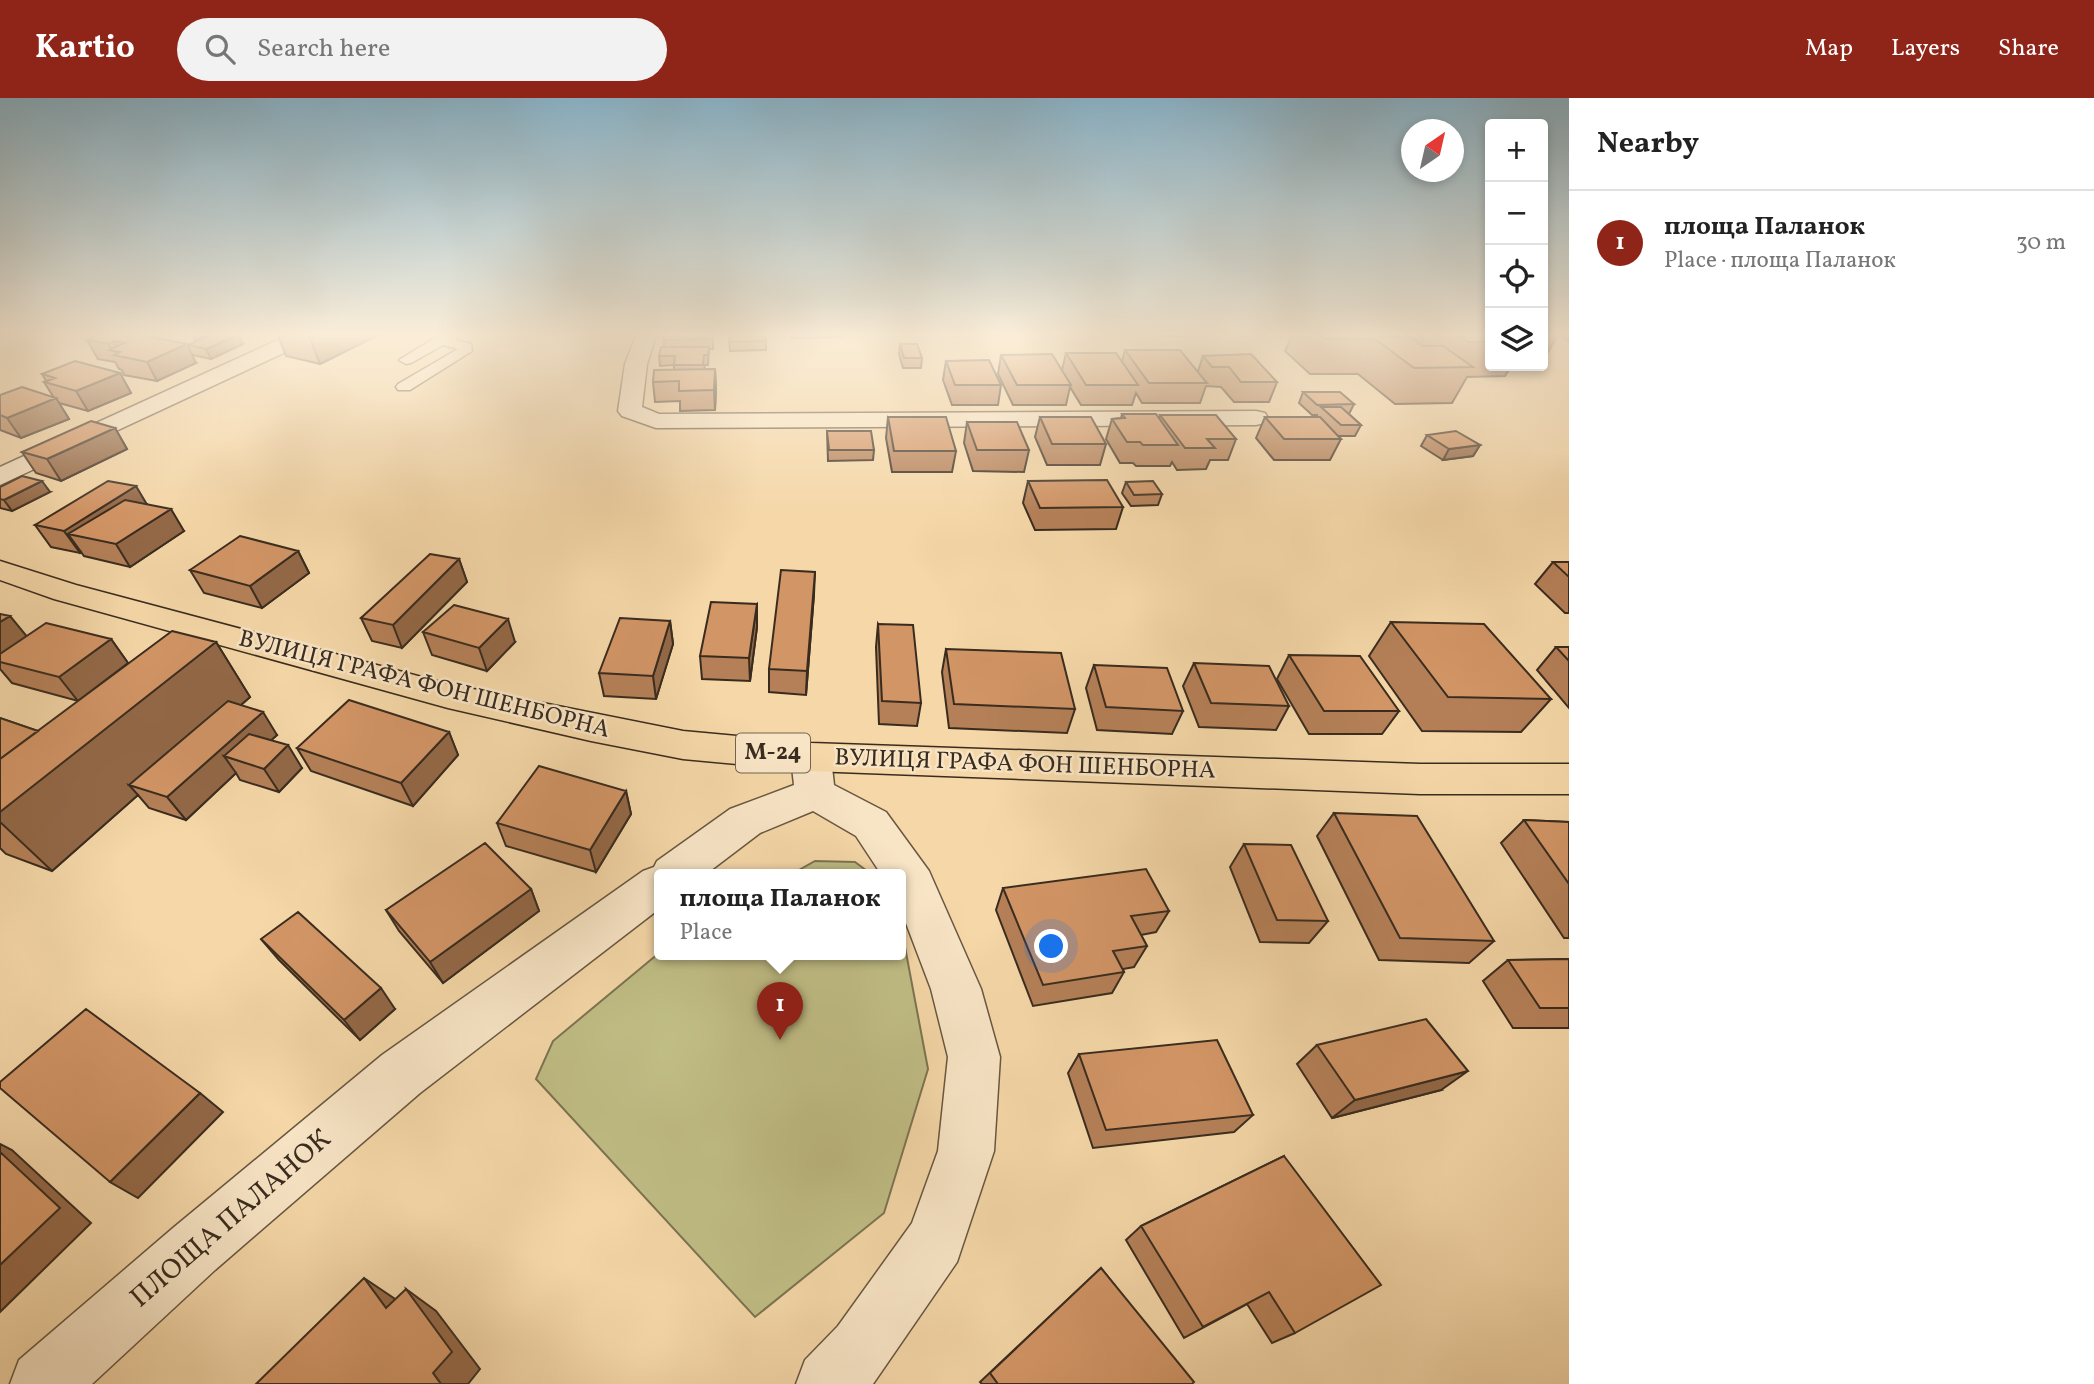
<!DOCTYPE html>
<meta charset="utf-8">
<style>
:root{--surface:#fff;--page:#f2f2f2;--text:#222;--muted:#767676;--line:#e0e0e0;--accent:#8f2418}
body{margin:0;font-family:Vollkorn,serif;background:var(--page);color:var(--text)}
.controls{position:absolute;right:21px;top:21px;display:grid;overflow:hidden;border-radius:7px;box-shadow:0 4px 10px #0003}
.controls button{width:63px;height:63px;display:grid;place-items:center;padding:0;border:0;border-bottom:2px solid var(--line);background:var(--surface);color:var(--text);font:35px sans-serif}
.compass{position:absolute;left:1401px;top:21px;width:63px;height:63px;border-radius:50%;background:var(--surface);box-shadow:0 4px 10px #0003;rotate:34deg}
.you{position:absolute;left:1052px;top:849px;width:24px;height:24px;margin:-18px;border:5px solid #fff;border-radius:50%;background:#1a73e8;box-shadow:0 0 0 10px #1a73e833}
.badge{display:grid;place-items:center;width:46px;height:46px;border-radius:50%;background:var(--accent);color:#fff;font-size:23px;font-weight:700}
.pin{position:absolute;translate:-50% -58px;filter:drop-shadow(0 2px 4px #0008)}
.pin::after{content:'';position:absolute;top:37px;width:24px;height:21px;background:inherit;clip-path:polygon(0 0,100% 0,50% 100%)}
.popup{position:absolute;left:654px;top:771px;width:252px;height:91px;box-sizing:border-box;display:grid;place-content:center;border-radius:7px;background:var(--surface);filter:drop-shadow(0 2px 5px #0005);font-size:23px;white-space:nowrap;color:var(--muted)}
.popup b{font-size:26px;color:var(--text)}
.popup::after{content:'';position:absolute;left:50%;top:100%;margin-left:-14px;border:14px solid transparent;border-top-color:var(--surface)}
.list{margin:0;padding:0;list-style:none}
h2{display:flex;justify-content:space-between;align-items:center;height:91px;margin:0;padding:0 28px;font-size:30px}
h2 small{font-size:23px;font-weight:400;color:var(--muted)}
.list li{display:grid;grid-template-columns:46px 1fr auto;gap:21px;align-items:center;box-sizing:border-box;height:105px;padding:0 28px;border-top:2px solid var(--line)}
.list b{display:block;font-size:26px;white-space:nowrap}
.list p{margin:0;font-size:23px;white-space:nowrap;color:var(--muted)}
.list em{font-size:23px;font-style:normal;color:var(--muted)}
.icon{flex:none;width:38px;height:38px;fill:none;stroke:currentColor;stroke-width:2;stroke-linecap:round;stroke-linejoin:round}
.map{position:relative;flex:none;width:1569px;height:1286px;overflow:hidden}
header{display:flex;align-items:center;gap:42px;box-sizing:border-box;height:98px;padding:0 35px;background:var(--accent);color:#fff}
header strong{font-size:33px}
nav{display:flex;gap:38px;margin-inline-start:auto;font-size:24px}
.search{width:490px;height:63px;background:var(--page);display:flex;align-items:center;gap:18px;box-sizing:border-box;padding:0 24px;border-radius:38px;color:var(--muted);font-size:26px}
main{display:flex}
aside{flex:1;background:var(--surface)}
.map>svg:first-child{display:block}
.green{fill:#c0bd85;stroke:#7c7452;stroke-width:2}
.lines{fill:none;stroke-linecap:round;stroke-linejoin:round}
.service-casing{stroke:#685741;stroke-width:3}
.minor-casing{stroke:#685741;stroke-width:3}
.trunk-casing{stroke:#392c1f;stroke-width:3}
.service{fill:#f8e5c6;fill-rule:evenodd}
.minor{fill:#f8e5c6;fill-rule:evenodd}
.trunk{fill:#f5d7a8;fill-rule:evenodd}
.wall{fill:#b58058;stroke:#392c1f;stroke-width:2}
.shaded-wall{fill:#936847;stroke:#392c1f;stroke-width:2}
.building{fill:#d29566;stroke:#392c1f;stroke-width:2}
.labels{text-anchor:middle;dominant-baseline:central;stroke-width:5;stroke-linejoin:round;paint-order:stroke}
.shield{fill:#f8e5c6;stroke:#726451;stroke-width:2}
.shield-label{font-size:23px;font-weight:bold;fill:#392c1f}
.street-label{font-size:24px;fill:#392c1f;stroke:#f8e5c6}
.near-street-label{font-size:28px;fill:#392c1f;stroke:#f8e5c6}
</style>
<header>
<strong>Kartio</strong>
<div class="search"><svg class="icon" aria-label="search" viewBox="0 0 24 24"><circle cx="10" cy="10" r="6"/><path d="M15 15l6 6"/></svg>Search here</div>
<nav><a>Map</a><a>Layers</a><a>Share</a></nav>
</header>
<main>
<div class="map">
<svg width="1569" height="1286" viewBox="0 0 1569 1286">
<rect width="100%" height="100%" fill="#f5d7a8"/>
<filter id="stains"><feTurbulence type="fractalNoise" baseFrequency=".00286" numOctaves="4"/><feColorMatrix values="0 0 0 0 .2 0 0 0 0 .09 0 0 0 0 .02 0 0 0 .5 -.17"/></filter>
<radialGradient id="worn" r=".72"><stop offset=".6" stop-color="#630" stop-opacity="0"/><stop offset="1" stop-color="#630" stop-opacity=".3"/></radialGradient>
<path class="green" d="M815,763l40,1 16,12h-79z
M901,828l27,143 -44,144 -129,104 -219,-238 17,-38 106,-88 242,1z"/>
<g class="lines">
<defs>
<path id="service" d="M443,235h18l-6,7 16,4 1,7 -62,39h-12l-2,-3 2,-3 60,-35 -15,-4 -32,18 -5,1 -7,-4z"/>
<path id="minor" d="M293,235h28l-3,4 -318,148v-18z
M637,235h20l-10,31 -5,43 17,7 597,-3 9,2 3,5 -3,5 -9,2 -600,3 -34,-12 -4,-5 7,-47z
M812,654l14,5 6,10 2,18 52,27 43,59 52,118 19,68 -6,94 -37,111 -84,122h-77l9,-24 33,-34 74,-103 26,-72 10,-94 -17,-68 -30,-79v-36h-20l-25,-38 -43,-25 -53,22 -54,41h-47v35l-239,184 -205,177 -123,114h-82l9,-24 154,-132 209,-173 261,-184 11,-4 3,-6 73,-52 64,-24 -2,-18 6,-10z"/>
<path id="trunk" d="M0,463l76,24 372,99 235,47 128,12 609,21h149v30h-149l-609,-23 -128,-12 -92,-18 -143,-33 -394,-109 -54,-19z"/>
</defs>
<use href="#service" class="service-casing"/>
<use href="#minor" class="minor-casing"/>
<use href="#trunk" class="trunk-casing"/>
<use href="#service" class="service"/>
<use href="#minor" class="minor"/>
<use href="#trunk" class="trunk"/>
</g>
<path class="wall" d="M103,235l93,30 -39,18 -33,-6 -2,-5 -3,-1 -4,-7 -17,-3 -11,-19z
M277,235h105l-62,31 -34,-8z
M663,235h55h-5v16h-4l-1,16h-3l-1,4h11l1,19 -1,22 -35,1v-10l-25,1 -2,-20 21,-13v-4l-14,1 -1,-10 5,-9v-13z
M729,235l37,8v9l-36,1z
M791,235h53v4l-52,1z
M867,235h43v1z
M1047,235h38v2h-37z
M1095,235h34l-1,3 -32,-2z
M1161,235h35l-1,3h-32z
M1293,235h197v33h21l-6,10 -38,1 -15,26 -57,1 -37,-30h-48l-25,-23z
M1543,235h26v8l-11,-6 -13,22h-2z
M192,236l51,10 -32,15 -19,-4 -4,-10 8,-3z
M900,246l22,14 -1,10h-18l-4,-14z
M1125,252l73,21 5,-15 74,26 -8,20h-35l-13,-15 -15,-1 -6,17h-58l-6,-10 -4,12h-51l-11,-18 -4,18h-53l-15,-31 3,-19 61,15 4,-17 56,9z
M946,263l55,24 -3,20h-46l-9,-25z
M120,275l11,20 -43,18 -29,-8 10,16 -48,19 -21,-8v-35l54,3 -10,-16 2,-1 -4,-7z
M1303,294l51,12 -5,10 12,11 -6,11h-17l3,3 -11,21h-56l-18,-22 9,-21h52v-2h-5l-13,-12z
M1122,316l37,5 1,-4 76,24 -8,21h-18l-4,9 -29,1 -5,-8 -2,4h-34l-3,-3h-13l-14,-24 6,-20 9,-1z
M888,319l68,34 -4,21h-60l-6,-34z
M1040,319l66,27 -6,21h-53l-12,-28z
M967,324l62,28 -5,22 -51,-1 -9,-28z
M115,330l12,21 -66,32 -25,-8 -14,-21z
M827,333l47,19 -1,10 -45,1z
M1427,337l53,10 -7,11 -30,4 -22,-14z
M1028,383l95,26 -7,22 -81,1 -12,-27z
M1126,384l36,12 -4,11 -27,1 -9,-13z
M0,389l50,5 -38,19 -12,-3z
M147,406l37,27 -54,36 -46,-11 -3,-4 -1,1 -29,-6 -16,-22z
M298,453l11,22 -47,35 -58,-15 -14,-23z
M459,461l8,23 -65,66 -30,-7 -11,-23z
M1553,464h16v51h-4l-30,-29z
M814,496l-8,101 -37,-3v-23z
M757,506v23l-7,54 -48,-2 -2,-23z
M0,516l26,22 85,3 17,24 -50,38 -66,-18 -12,-14z
M670,523l3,23 -17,55 -52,-3 -5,-23z
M1391,524l160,77 -30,33 -99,-1 -53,-75z
M878,526l43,79 -4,23 -38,-2 -3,-77z
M423,534l92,10 -28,29 -55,-16z
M216,544l34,55 -9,8 36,30 -6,5 31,28 -23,24 -39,-12 -4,-7 -50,47 -37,-12 -11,-13 -86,76 -46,-17 -6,-6v-130l38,13z
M1556,549h13v61l-32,-38z
M946,551l129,60 -8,24 -118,-5 -7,-56z
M1289,557l110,56 -17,23h-73l-32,-55z
M1194,565l95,43 -13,24 -77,-3 -16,-41z
M1094,567l89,46 -11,23 -75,-4 -11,-42z
M449,634l9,23 -45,51 -102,-35 -14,-23z
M626,693l5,23 -35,58 -90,-26 -9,-23z
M1334,715l160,128 -25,22 -90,-3 -62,-124z
M1524,722l45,2v116h-5l-63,-95z
M1244,746l84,77 -19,22 -49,-1 -30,-75z
M1003,790l166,23 -13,21 -15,3 6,11 -13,21 -11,2 1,3 -12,21 -79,13 -37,-96z
M531,791l8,22 -96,72 -44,-52 -13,-21z
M261,841l134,70 -35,31 -81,-80z
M1569,861v69h-56l-30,-47 25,-21z
M1317,947l124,45 -109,28 -35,-54z
M1079,956l174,61 -19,17 -141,16 -25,-75z
M1284,1058l11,177 -23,10 -25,-39 -63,34 -58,-98 15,-14z
M1101,1170l91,116h-210l-2,-2z"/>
<path class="shaded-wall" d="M308,235h74l-62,31z
M238,237l5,9 -32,15 -5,-10z
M114,243l9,16 -3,-5 -8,-1 -4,-7z
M187,246l9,19 -39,18 -10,-19z
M715,271l1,19 -1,22 -1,-20z
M120,275l11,20 -43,18 -12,-20z
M56,300l13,21 -48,19 -14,-20z
M115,330l12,21 -66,32 -14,-22z
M1480,347l-7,11 -30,4 6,-11z
M42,383l8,11 -38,19 -8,-11z
M136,388l13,22 -81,26 13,18 -1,1 -16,-22z
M171,411l13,22 -54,36 -14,-23z
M298,453l11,22 -47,35 -12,-22z
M459,461l8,23 -65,66 -9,-23z
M815,474l-1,22 -8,101 1,-24z
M757,506v23l-7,54 -1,-23z
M10,518l19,23 -29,19v-36z
M508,521l7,23 -28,29 -8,-23z
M670,523l3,23 -17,55 -3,-23z
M111,541l17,24 -50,38 -19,-24z
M216,544l34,55 -106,92 -15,-4 9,10 -86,76 -52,-49v-18z
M263,614l14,23 -31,28 -22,-7 12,17 -50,47 -19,-23z
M449,634l9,23 -45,51 -12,-23z
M288,647l14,23 -23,24 -15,-23z
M626,693l5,23 -35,58 -6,-22z
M531,791l8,22 -96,72 -13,-21z
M381,890l14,21 -35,31 -16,-20z
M1468,973l-27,19 -109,28 23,-18z
M200,995l23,19 -85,86 -28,-16z
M0,1046l12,6 79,73 -91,89z
M364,1180l34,23 -12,7z
M406,1191l30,22 44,58 -12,15h-27l-8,-11z"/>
<path class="building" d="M103,235h29l55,11 -40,18 -33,-7 6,-3 -11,-2 16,-7 -11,-2 -6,3 -21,-4z
M194,235h37l7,2 -32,14 -18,-4 18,-8 -14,-3z
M664,235h48v6l-49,1z
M729,235h36l1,8 -36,1z
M1319,235h59l4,4 27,-1 14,10h20l30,21 -59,1 -39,-29h-50z
M1456,235h34v9h-22z
M900,246h17l5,14h-18z
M661,249h48l-1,8h-4l-1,10h-29l1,-9h-16z
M1125,252h55l27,33h-58z
M1066,255h50l22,32h-52z
M1052,256l19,31h-54l-16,-30z
M1251,256l26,28h-36l-12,-15h-17l-9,-11z
M989,262l12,25h-46l-9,-24z
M75,263l45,12 -44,18 -32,-9 11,-4 -13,-4z
M715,271l-1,21 -35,1v-10l-26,1 1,-12z
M22,289l34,11 -49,20 -7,-3v-20z
M1303,294h37l14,12 -37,1z
M1321,309h20l20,18h-20z
M1122,316h34l22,31h-35l-3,-3h-13l-15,-23 13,-1z
M1160,317h56l20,24h-29l8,9h-30z
M888,319h58l10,34h-62z
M1040,319h51l15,27h-54z
M1265,319h55l21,22h-57z
M91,323l24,7 -68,31 -25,-7z
M967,324h50l12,28h-52z
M827,333h44l3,19h-45z
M1456,333l24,14 -31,4 -22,-14z
M22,378l20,5 -38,19 -4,-1v-12z
M1107,382l16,27 -83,1 -12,-27z
M108,383l28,5 -72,45 -29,-6z
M1153,383l9,13 -28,1 -8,-13z
M125,402l46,9 -55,35 -48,-10z
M240,438l58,15 -48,35 -60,-16z
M430,456l29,5 -66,66 -32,-7z
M1553,464h16v15z
M781,472l34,2 -8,99 -38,-2z
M711,504l46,2 -8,54 -49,-2z
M454,507l54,14 -29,29 -56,-16z
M0,516l10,2 -10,6z
M620,520l50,3 -17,55 -54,-3z
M1391,524l93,2 67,75 -103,-2z
M46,525l65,16 -52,38 -59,-15v-8z
M878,526l35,1 8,78 -39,-2z
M172,533l44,11 -216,170v-53z
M1556,549h13v14z
M946,551l115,4 14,56 -121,-5z
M1289,557l71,1 39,55h-75z
M1194,565l75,3 20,40 -78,-3z
M1094,567l73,3 16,43 -77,-4z
M349,602l100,32 -48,51 -104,-35z
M228,603l35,11 -96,85 -38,-12z
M0,620l38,13 -38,28z
M249,636l39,11 -24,24 -40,-13z
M539,668l87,25 -36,59 -93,-27z
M1334,715l83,3 77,125 -94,-3z
M1524,722l45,2v62z
M485,745l46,46 -101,73 -44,-52z
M1244,746l47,1 37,76 -51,-1z
M1146,771l23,42 -38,5 16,30 -34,5 11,21 -81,13 -40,-97z
M298,814l83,76 -37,32 -83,-81z
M1569,861v49h-29l-32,-48z
M86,911l114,84 -90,89 -110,-94v-6z
M1426,921l42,52 -113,29 -38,-55z
M1217,942l36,75 -147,15 -27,-76z
M0,1054l60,56 -60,57z
M1284,1058l97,129 -86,48 -26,-41 -66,35 -62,-101z
M1101,1170l93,114 -2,2h-194l-8,-11z
M364,1180l22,30 20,-19 46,63 -19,21 8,11h-185z"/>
<linearGradient id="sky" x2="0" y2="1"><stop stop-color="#8ab6cd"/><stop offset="0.57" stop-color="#faedd8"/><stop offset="1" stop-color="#faedd8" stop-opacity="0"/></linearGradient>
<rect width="1569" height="415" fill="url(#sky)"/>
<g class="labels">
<rect class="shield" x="736" y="635.5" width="74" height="39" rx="5"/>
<g class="shield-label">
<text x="773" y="655">М-24</text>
</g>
<g class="street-label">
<text transform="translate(424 587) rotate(14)">ВУЛИЦЯ ГРАФА ФОН ШЕНБОРНА</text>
<text transform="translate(1025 667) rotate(2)">ВУЛИЦЯ ГРАФА ФОН ШЕНБОРНА</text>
</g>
<g class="near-street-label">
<text transform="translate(231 1121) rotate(-41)">ПЛОЩА ПАЛАНОК</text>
</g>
</g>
<rect width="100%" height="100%" filter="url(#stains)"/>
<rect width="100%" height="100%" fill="url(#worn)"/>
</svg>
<div class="controls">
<button>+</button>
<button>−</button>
<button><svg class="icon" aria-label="locate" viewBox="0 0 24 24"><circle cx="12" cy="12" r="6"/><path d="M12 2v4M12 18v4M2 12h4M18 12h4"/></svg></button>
<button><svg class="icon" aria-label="layers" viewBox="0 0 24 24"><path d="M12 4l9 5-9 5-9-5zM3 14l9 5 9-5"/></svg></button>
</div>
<svg class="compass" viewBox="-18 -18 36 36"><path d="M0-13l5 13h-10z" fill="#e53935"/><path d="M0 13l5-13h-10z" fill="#767676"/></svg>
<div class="you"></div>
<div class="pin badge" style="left:780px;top:942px">1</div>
<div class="popup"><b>площа Паланок</b>Place</div>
</div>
<aside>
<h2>Nearby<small></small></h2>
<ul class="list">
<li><span class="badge">1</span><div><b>площа Паланок</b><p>Place · площа Паланок</p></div><em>30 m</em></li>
</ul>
</aside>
</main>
